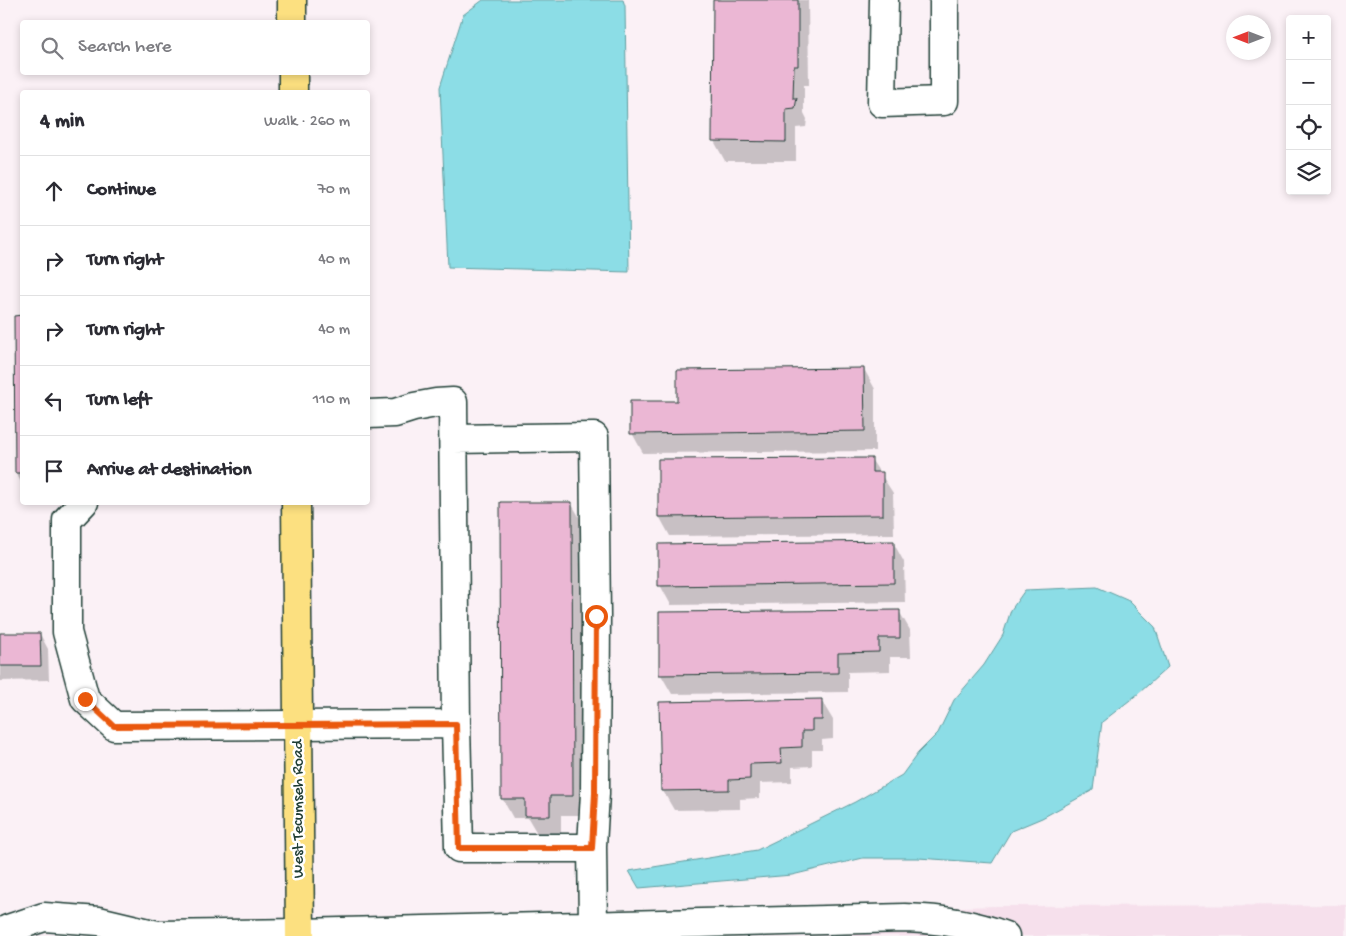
<!DOCTYPE html>
<meta charset="utf-8">
<style>
:root{--surface:#fff;--page:#f7f7f7;--text:#2b2b33;--muted:#7c7c81;--line:#e1e1e2}
body{margin:0;font-family:"Gochi Hand",sans-serif;background:var(--page);color:var(--text)}
.controls{position:absolute;right:15px;top:15px;display:grid;overflow:hidden;border-radius:5px;box-shadow:0 2px 8px #0003}
.controls button{width:45px;height:45px;display:grid;place-items:center;padding:0;border:0;border-bottom:1px solid var(--line);background:var(--surface);color:var(--text);font:25px sans-serif}
.compass{position:absolute;left:1226px;top:15px;width:45px;height:45px;border-radius:50%;background:var(--surface);box-shadow:0 2px 8px #0003;rotate:270deg}
.stop{position:absolute;width:15px;height:15px;margin:-11px;border:4px solid #ea580c;border-radius:50%;background:#fff}
.stop.end{background:#ea580c;border-color:#fff;box-shadow:0 1px 5px #0008}
.list{margin:0;padding:0;list-style:none}
h2{display:flex;justify-content:space-between;align-items:center;height:65px;margin:0;padding:0 20px;font-size:21px}
h2 small{font-size:16px;font-weight:400;color:var(--muted)}
.list li{display:grid;grid-template-columns:32px 1fr auto;gap:15px;align-items:center;box-sizing:border-box;height:70px;padding:0 20px;border-top:1px solid var(--line)}
.list b{display:block;font-size:19px;white-space:nowrap}
.list em{font-size:16px;font-style:normal;color:var(--muted)}
.icon{flex:none;width:28px;height:28px;fill:none;stroke:currentColor;stroke-width:2;stroke-linecap:round;stroke-linejoin:round}
.map{position:relative;flex:none;width:1346px;height:936px;overflow:hidden}
.search{position:absolute;background:var(--surface);box-shadow:0 2px 8px #0003;left:20px;top:20px;width:350px;height:55px;display:flex;align-items:center;gap:12px;box-sizing:border-box;padding:0 18px;border-radius:5px;color:var(--muted);font-size:19px}
.panel{position:absolute;background:var(--surface);box-shadow:0 2px 8px #0003;left:20px;top:90px;width:350px;height:415px;border-radius:5px}
.map>svg:first-child{display:block}
.built{fill:#f6e0ec}
.water{fill:#8cdde6;stroke:#609d9f}
.shadow{fill:#0003}
.building{fill:#ebb7d4;stroke:#1f3d34}
.lines{fill:none;stroke-linecap:round;stroke-linejoin:round}
.minor-casing{stroke:#1f3d34;stroke-width:31}
.major-casing{stroke:#1f3d34;stroke-width:31}
.minor{stroke:#fff;stroke-width:28}
.major{stroke:#fce080;stroke-width:28}
.route{stroke:#ea580c;stroke-width:6}
.labels{text-anchor:middle;dominant-baseline:central;stroke-width:5;stroke-linejoin:round;paint-order:stroke}
.street-label{font-size:16px;fill:#1f3d34;stroke:#fff}
</style>
<div class="map">
<svg width="1346" height="936" viewBox="0 0 1346 936">
<rect width="100%" height="100%" fill="#fbf1f6"/>
<filter id="ink" filterUnits="userSpaceOnUse"><feTurbulence type="fractalNoise" baseFrequency=".02" numOctaves="2"/><feDisplacementMap in="SourceGraphic" scale="10" xChannelSelector="R" yChannelSelector="G"/><feConvolveMatrix kernelMatrix="1 2 1 2 8 2 1 2 1" color-interpolation-filters="sRGB"/></filter>
<g filter="url(#ink)">
<path class="built" d="M1346,905v31h-924v-15l576,-15z"/>
<path class="water" d="M483,0h140l2,6 4,266 -181,-5 -8,-180 23,-72z
M1097,587l32,14 26,26 13,40 -29,26 -37,29 -9,68 -51,28 -31,13 -19,32 -74,-5h-55l-71,17 -153,13 -10,-17 128,-21 98,-48 47,-27 16,-22 20,-20 16,-33 30,-35 19,-30 8,-25 14,-20z"/>
<path class="shadow" d="M714,0h94l1,85h-5v28l3,6 -1,8 -10,1v33h-71l-11,-20z
M15,317h7v167l-6,-11z
M864,369l11,20v62l-232,2 -11,-20 46,-31z
M871,459l22,34 1,41 -224,2 -11,-20z
M571,503l12,20 1,292h-23v20h-23l-10,-17h-15l-11,-20z
M893,542l11,20 1,40 -234,3 -11,-20z
M899,611l11,19 1,27h-21v14l-42,1v20l-176,2 -11,-19z
M40,634l8,15 1,31 -49,1v-46z
M821,700l12,20v19l-11,1v10h-10v16l-20,1v15l-32,1v15l-20,1v10l-66,1 -11,-19z"/>
<path class="building" d="M713,0h85v66h-4l-1,32h4l-2,10 -9,1v33l-74,-1z
M22,315v158h-7l-1,-157z
M864,368l1,63 -235,3v-33h47v-31z
M872,458v14h11v43l-225,2v-58z
M500,502h72l1,294h-23v20h-25v-17h-24z
M894,541v42l-236,3v-42z
M900,610v28h-21v14l-41,1v20l-179,2v-63z
M0,633h40l1,33h-41z
M822,699v21h-10v11h-10v16l-21,1 1,15 -32,1v15l-21,1v10l-68,1 -2,-89z"/>
<g class="lines">
<defs>
<path id="minor" d="M884,0l-2,103 62,-2v-101
M454,439l140,-2 2,179 -1,177 -3,53 1,79
M84,502l-17,18v112l18,67 29,27 342,-2 -3,-322 -17,1 -22,4 -19,6 -27,1
M456,724l3,124h133
M5,936l3,-7 36,-12 55,4 59,14 142,-2 605,-15c34,1 69,6 100,18"/>
<path id="major" d="M292,0v22
M293,72v20
M296,502l4,434"/>
</defs>
<use href="#minor" class="minor-casing"/>
<use href="#major" class="major-casing"/>
<use href="#minor" class="minor"/>
<use href="#major" class="major"/>
</g>
</g>
<g class="lines" filter="url(#ink)">
<path class="route" d="M85,699l29,27 342,-2 3,124h133l3,-55 1,-177"/>
</g>
<g class="labels">
<g class="street-label">
<text transform="translate(299 809) rotate(-90)">West Tecumseh Road</text>
</g>
</g>
</svg>
<div class="controls">
<button>+</button>
<button>−</button>
<button><svg class="icon" aria-label="locate" viewBox="0 0 24 24"><circle cx="12" cy="12" r="6"/><path d="M12 2v4M12 18v4M2 12h4M18 12h4"/></svg></button>
<button><svg class="icon" aria-label="layers" viewBox="0 0 24 24"><path d="M12 4l9 5-9 5-9-5zM3 14l9 5 9-5"/></svg></button>
</div>
<svg class="compass" viewBox="-18 -18 36 36"><path d="M0-13l5 13h-10z" fill="#e53935"/><path d="M0 13l5-13h-10z" fill="#7c7c81"/></svg>
<div class="stop" style="left:596px;top:616px"></div>
<div class="stop end" style="left:85px;top:699px"></div>
<div class="search"><svg class="icon" aria-label="search" viewBox="0 0 24 24"><circle cx="10" cy="10" r="6"/><path d="M15 15l6 6"/></svg>Search here</div>
<section class="panel">
<h2>4 min<small>Walk · 260 m</small></h2>
<ul class="list">
<li><svg class="icon" aria-label="ahead" viewBox="0 0 24 24"><path d="M12 20V5M6 11l6-6 6 6"/></svg><div><b>Continue</b></div><em>70 m</em></li>
<li><svg class="icon" aria-label="right" viewBox="0 0 24 24"><path d="M7 20v-9h11M14 6l5 5-5 5"/></svg><div><b>Turn right</b></div><em>40 m</em></li>
<li><svg class="icon" aria-label="right" viewBox="0 0 24 24"><path d="M7 20v-9h11M14 6l5 5-5 5"/></svg><div><b>Turn right</b></div><em>40 m</em></li>
<li><svg class="icon" aria-label="left" viewBox="0 0 24 24"><path d="M17 20v-9H6M10 6l-5 5 5 5"/></svg><div><b>Turn left</b></div><em>110 m</em></li>
<li><svg class="icon" aria-label="arrive" viewBox="0 0 24 24"><path d="M6 21V4h12l-3 4 3 4H6"/></svg><div><b>Arrive at destination</b></div></li>
</ul>
</section>
</div>
